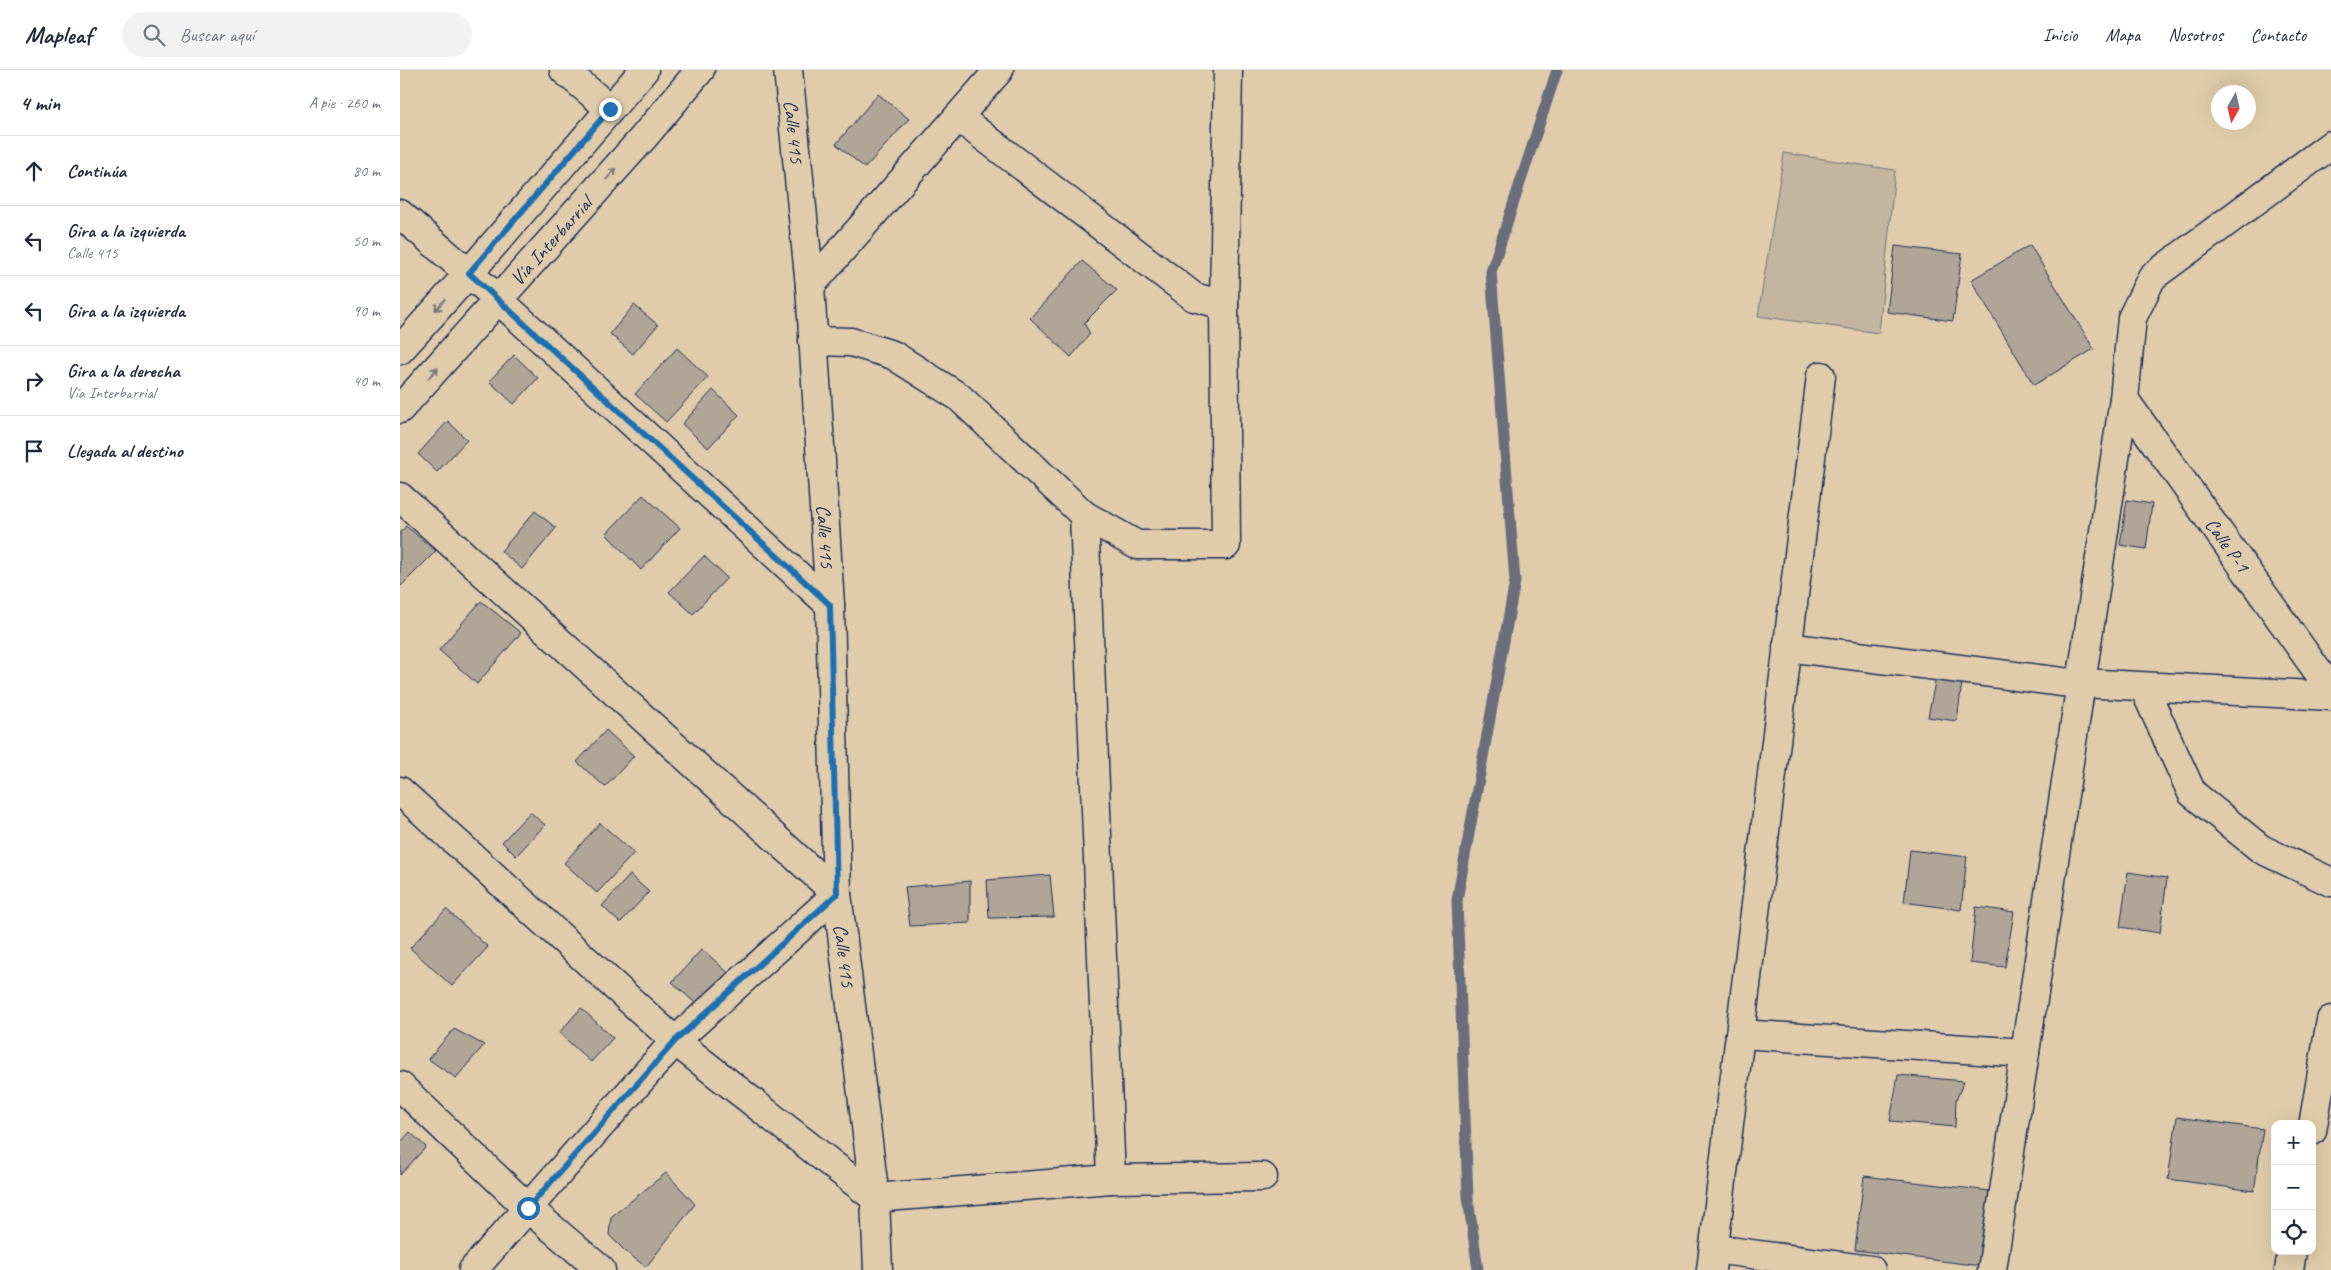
<!DOCTYPE html>
<html lang="es">
<meta charset="utf-8">
<style>
:root{--surface:#fff;--page:#f2f2f3;--text:#1f2937;--muted:#747a83;--line:#e0e1e3}
body{margin:0;font-family:Caveat,sans-serif;background:var(--page);color:var(--text)}
.controls{position:absolute;right:15px;bottom:15px;display:grid;overflow:hidden;border-radius:10px;box-shadow:0 5px 20px #0002}
.controls button{width:45px;height:45px;display:grid;place-items:center;padding:0;border:0;border-bottom:1px solid var(--line);background:var(--surface);color:var(--text);font:25px sans-serif}
.compass{position:absolute;left:1811px;top:15px;width:45px;height:45px;border-radius:50%;background:var(--surface);box-shadow:0 5px 20px #0002;rotate:188deg}
.stop{position:absolute;width:15px;height:15px;margin:-11px;border:4px solid #1f6fb2;border-radius:50%;background:#fff}
.stop.end{background:#1f6fb2;border-color:#fff;box-shadow:0 1px 5px #0008}
.list{margin:0;padding:0;list-style:none}
h2{display:flex;justify-content:space-between;align-items:center;height:65px;margin:0;padding:0 20px;font-size:21px}
h2 small{font-size:16px;font-weight:400;color:var(--muted)}
.list li{display:grid;grid-template-columns:32px 1fr auto;gap:15px;align-items:center;box-sizing:border-box;height:70px;padding:0 20px;border-top:1px solid var(--line)}
.list b{display:block;font-size:19px;white-space:nowrap}
.list p{margin:0;font-size:16px;white-space:nowrap;color:var(--muted)}
.list em{font-size:16px;font-style:normal;color:var(--muted)}
.icon{flex:none;width:28px;height:28px;fill:none;stroke:currentColor;stroke-width:2;stroke-linecap:round;stroke-linejoin:round}
.map{position:relative;flex:none;width:1931px;height:1200px;overflow:hidden}
header{display:flex;align-items:center;gap:30px;box-sizing:border-box;height:70px;padding:0 25px;background:var(--surface);border-bottom:1px solid var(--line)}
header strong{font-size:24px}
nav{display:flex;gap:28px;margin-inline-start:auto;font-size:18px}
.search{width:350px;height:45px;background:var(--page);display:flex;align-items:center;gap:12px;box-sizing:border-box;padding:0 18px;border-radius:28px;color:var(--muted);font-size:19px}
main{display:flex}
aside{flex:1;background:var(--surface)}
.map>svg:first-child{display:block}
.green{fill:#c3b59f;stroke:#6f727e}
.lines{fill:none;stroke-linecap:round;stroke-linejoin:round}
.stream{stroke:#696d7c;stroke-width:11}
.building{fill:#b0a597;stroke:#1b2f5e}
.street-casing{stroke:#1b2f5e;stroke-width:31}
.secondary-casing{stroke:#1b2f5e;stroke-width:31}
.street{stroke:#e0ccaa;stroke-width:28}
.secondary{stroke:#e0ccaa;stroke-width:28}
.oneway{stroke:#747680}
.route{stroke:#1f6fb2;stroke-width:6}
.labels{text-anchor:middle;dominant-baseline:central;stroke-width:4.5;stroke-linejoin:round;paint-order:stroke}
.street-label{font-size:20px;fill:#1b2f5e;stroke:#e0ccaa}
</style>
<header>
<strong>Mapleaf</strong>
<div class="search"><svg class="icon" aria-label="search" viewBox="0 0 24 24"><circle cx="10" cy="10" r="6"/><path d="M15 15l6 6"/></svg>Buscar aquí</div>
<nav><a>Inicio</a><a>Mapa</a><a>Nosotros</a><a>Contacto</a></nav>
</header>
<main>
<aside>
<h2>4 min<small>A pie · 260 m</small></h2>
<ul class="list">
<li><svg class="icon" aria-label="ahead" viewBox="0 0 24 24"><path d="M12 20V5M6 11l6-6 6 6"/></svg><div><b>Continúa</b></div><em>80 m</em></li>
<li><svg class="icon" aria-label="left" viewBox="0 0 24 24"><path d="M17 20v-9H6M10 6l-5 5 5 5"/></svg><div><b>Gira a la izquierda</b><p>Calle 415</p></div><em>50 m</em></li>
<li><svg class="icon" aria-label="left" viewBox="0 0 24 24"><path d="M17 20v-9H6M10 6l-5 5 5 5"/></svg><div><b>Gira a la izquierda</b></div><em>90 m</em></li>
<li><svg class="icon" aria-label="right" viewBox="0 0 24 24"><path d="M7 20v-9h11M14 6l5 5-5 5"/></svg><div><b>Gira a la derecha</b><p>Vía Interbarrial</p></div><em>40 m</em></li>
<li><svg class="icon" aria-label="arrive" viewBox="0 0 24 24"><path d="M6 21V4h12l-3 4 3 4H6"/></svg><div><b>Llegada al destino</b></div></li>
</ul>
</aside>
<div class="map">
<svg width="1931" height="1200" viewBox="0 0 1931 1200">
<rect width="100%" height="100%" fill="#e0ccaa"/>
<filter id="ink" filterUnits="userSpaceOnUse"><feTurbulence type="fractalNoise" baseFrequency=".02" numOctaves="2"/><feDisplacementMap in="SourceGraphic" scale="10" xChannelSelector="R" yChannelSelector="G"/><feConvolveMatrix kernelMatrix="1 2 1 2 8 2 1 2 1" color-interpolation-filters="sRGB"/></filter>
<g filter="url(#ink)">
<path class="green" d="M1384,83l111,17 -16,163 -121,-17z"/>
<g class="lines">
<path class="stream" d="M1078,1200l-10,-72 -11,-298 58,-319 -24,-309 66,-202"/>
</g>
<path class="building" d="M478,24l31,25 -44,49 -29,-24z
M1630,175l64,104 -60,36 -63,-105z
M1495,176l67,8 -9,67 -66,-9z
M682,191l35,29 -33,33 6,11 -19,23 -41,-39z
M234,235l24,20 -25,29 -23,-20z
M277,278l31,29 -42,45 -31,-28z
M114,285l24,23 -24,26 -25,-23z
M313,320l26,25 -31,33 -26,-24z
M48,351l19,19 -30,32 -19,-18z
M243,425l37,33 -39,42 -35,-36z
M1727,430l25,4 -6,45 -26,-4z
M135,441l21,17 -34,41 -21,-18z
M6,456l30,25 -36,36v-54z
M304,486l23,22 -34,36 -24,-22z
M81,531l40,32 -44,51 -38,-34z
M1536,607l26,5 -5,39 -29,-4z
M206,660l28,26 -29,31 -28,-25z
M130,742l15,13 -29,31 -14,-14z
M200,753l34,30 -37,40 -33,-30z
M1510,780l57,7 -6,53 -57,-8z
M1728,802l39,6 -7,55 -40,-6z
M230,805l19,17 -29,31 -18,-17z
M650,805l4,42 -65,1 -2,-38z
M570,811v42l-60,3 -5,-39z
M1576,837l38,5 -9,55 -35,-4z
M46,839l42,38 -36,39 -42,-38z
M302,879l33,30 -30,33 -33,-30z
M181,938l32,30 -22,24 -32,-29z
M54,959l30,16 -28,33 -28,-19z
M1498,1005l66,6 -8,19 -1,27 -65,-6z
M1777,1047l86,12 -9,62 -86,-12z
M10,1062l16,15 -26,28v-32z
M266,1103l29,31 -49,63 -21,-16 -16,-16 2,-18z
M1464,1106l134,16 -9,75 -134,-17z"/>
<g class="lines">
<defs>
<g id="street">
<path d="M164,0l46,39"/>
<path id="s1" d="M388,0l22,216 20,319 7,289 38,304 3,72"/>
<path d="M558,47l236,180 30,8"/>
<path d="M0,144l88,76 342,315"/>
<path d="M410,216l189,-216"/>
<path d="M413,271l38,1 42,13 66,42 125,118 53,30h89l-2,-240 4,-235"/>
<path id="s2" d="M1724,329l207,291"/>
<path d="M0,427l437,397 -162,147 -202,229"/>
<path d="M684,445l27,664"/>
<path d="M1387,577l275,35 269,14"/>
<path d="M1744,618l48,105 69,56 70,33"/>
<path d="M0,721l275,250 200,157 236,-19 152,-2"/>
<path d="M1340,964l285,19"/>
<path d="M0,1016l128,122 73,62"/>
<path d="M1912,1061l19,-111"/>
<path d="M1314,1179l157,21"/>
<path d="M1311,1200l110,-894"/>
<path d="M1592,1200l132,-871 8,-81 20,-41 179,-132"/>
<path d="M1889,1200l3,-19"/>
</g>
<g id="secondary">
<path d="M0,280l69,-77 175,-203"/>
<path id="s3" d="M0,339l243,-271 57,-68"/>
</g>
</defs>
<use href="#street" class="street-casing"/>
<use href="#secondary" class="secondary-casing"/>
<use href="#street" class="street"/>
<use href="#secondary" class="secondary"/>
</g>
<defs><path id="oneway-shaft" d="M-6 0H5M1.5-3L5.5 0L1.5 3" fill="none" stroke-width="1.6" stroke-linecap="round" stroke-linejoin="round" transform="scale(1.25)"/></defs>
<g class="oneway">
<use href="#oneway-shaft" transform="translate(211 104) rotate(-48)"/>
<use href="#oneway-shaft" transform="translate(40 235) rotate(132)"/>
<use href="#oneway-shaft" transform="translate(33 303) rotate(-48)"/>
</g>
</g>
<g class="lines" filter="url(#ink)">
<path class="route" d="M128,1138l147,-167 162,-147 -7,-289 -361,-332 141,-164"/>
</g>
<g class="labels">
<g class="street-label">
<text stroke="none"><textPath href="#s1" startOffset="62">Calle 415</textPath></text>
<text stroke="none"><textPath href="#s3" startOffset="226">Vía Interbarrial</textPath></text>
<text stroke="none"><textPath href="#s1" startOffset="468">Calle 415</textPath></text>
<text stroke="none"><textPath href="#s2" startOffset="179">Calle P-1</textPath></text>
<text stroke="none"><textPath href="#s1" startOffset="888">Calle 415</textPath></text>
</g>
</g>
</svg>
<div class="controls">
<button>+</button>
<button>−</button>
<button><svg class="icon" aria-label="locate" viewBox="0 0 24 24"><circle cx="12" cy="12" r="6"/><path d="M12 2v4M12 18v4M2 12h4M18 12h4"/></svg></button>
</div>
<svg class="compass" viewBox="-18 -18 36 36"><path d="M0-13l5 13h-10z" fill="#e53935"/><path d="M0 13l5-13h-10z" fill="#747a83"/></svg>
<div class="stop" style="left:128px;top:1138px"></div>
<div class="stop end" style="left:210px;top:39px"></div>
</div>
</main>
